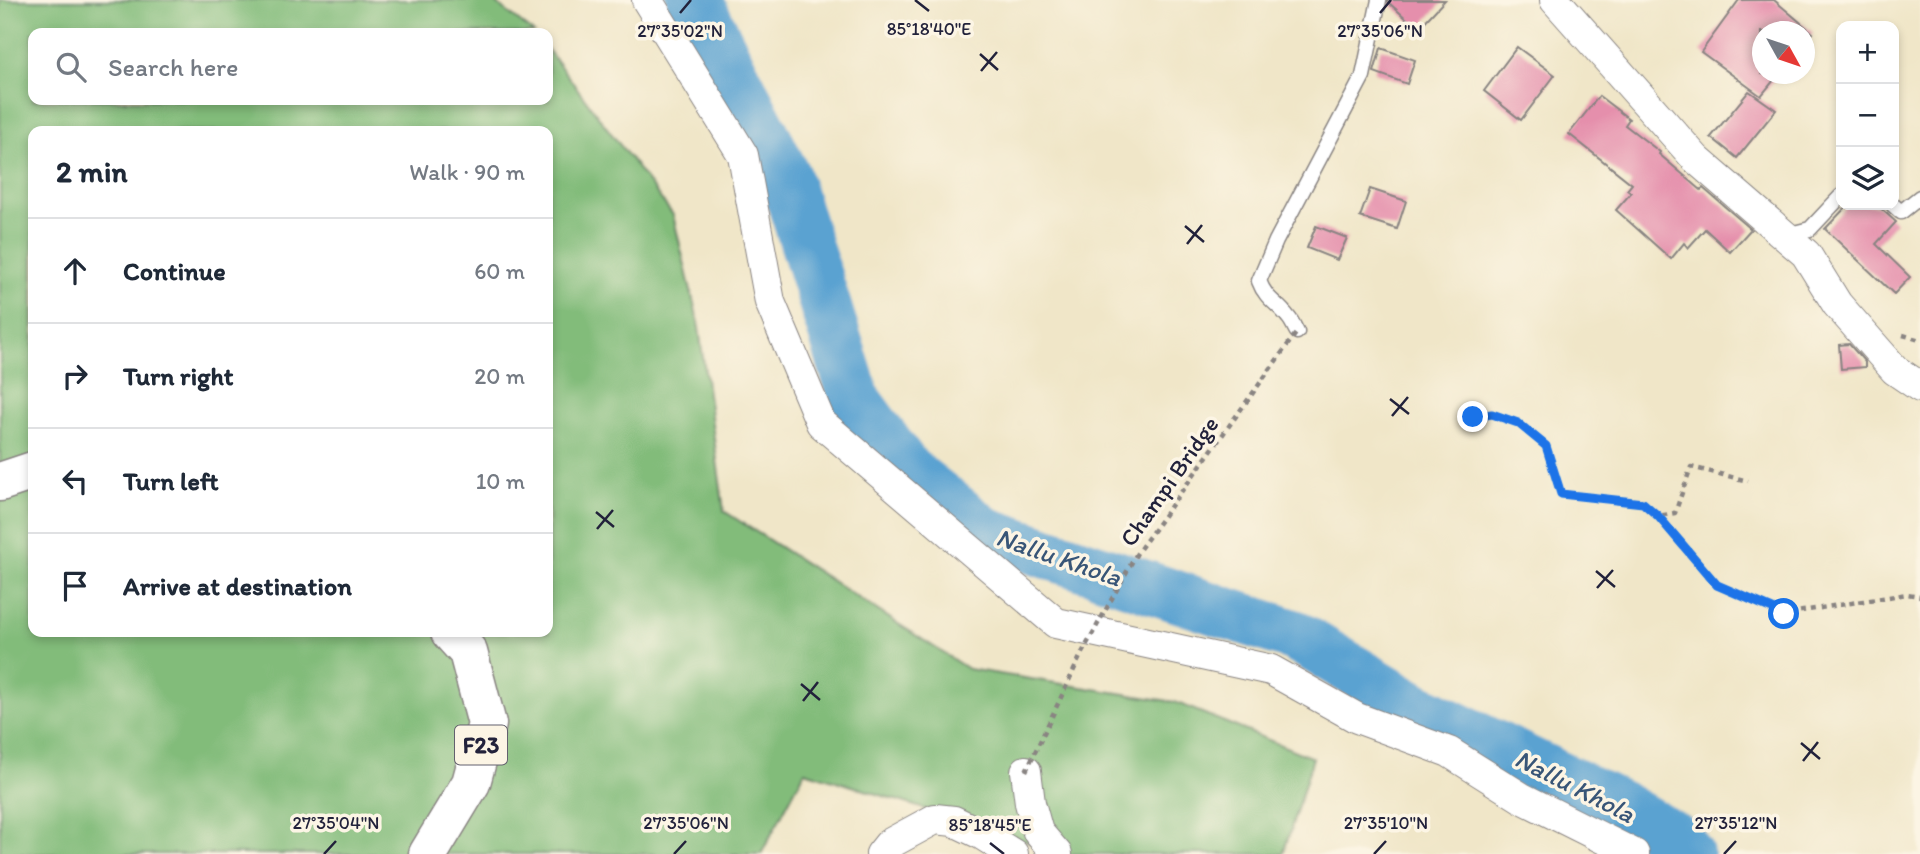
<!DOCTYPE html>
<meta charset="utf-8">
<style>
:root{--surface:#fff;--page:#f2f2f3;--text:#1f2937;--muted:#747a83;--line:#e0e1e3}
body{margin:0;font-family:Itim,sans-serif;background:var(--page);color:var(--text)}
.controls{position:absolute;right:21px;top:21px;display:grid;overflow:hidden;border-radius:14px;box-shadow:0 4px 10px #0003}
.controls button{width:63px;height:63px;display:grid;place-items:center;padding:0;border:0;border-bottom:2px solid var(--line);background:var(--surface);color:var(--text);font:35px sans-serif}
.compass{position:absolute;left:1752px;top:21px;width:63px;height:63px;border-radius:50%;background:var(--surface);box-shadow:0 4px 10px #0003;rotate:130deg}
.stop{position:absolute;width:21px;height:21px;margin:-16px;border:5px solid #1a73e8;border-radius:50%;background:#fff}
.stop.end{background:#1a73e8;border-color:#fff;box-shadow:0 2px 7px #0008}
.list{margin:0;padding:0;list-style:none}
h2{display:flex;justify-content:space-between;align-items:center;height:91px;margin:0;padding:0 28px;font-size:30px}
h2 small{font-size:23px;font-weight:400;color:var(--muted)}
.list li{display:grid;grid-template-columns:46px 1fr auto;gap:21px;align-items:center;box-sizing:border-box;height:105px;padding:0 28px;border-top:2px solid var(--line)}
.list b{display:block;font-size:26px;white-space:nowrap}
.list em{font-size:23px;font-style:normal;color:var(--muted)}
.icon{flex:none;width:38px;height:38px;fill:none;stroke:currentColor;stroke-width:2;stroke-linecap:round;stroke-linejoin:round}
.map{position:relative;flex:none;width:1920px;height:854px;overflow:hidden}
.search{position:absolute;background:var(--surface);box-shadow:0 4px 10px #0003;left:28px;top:28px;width:525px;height:77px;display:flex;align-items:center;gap:18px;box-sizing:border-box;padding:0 24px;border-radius:14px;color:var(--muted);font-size:26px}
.panel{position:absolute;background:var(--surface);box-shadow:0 4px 10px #0003;left:28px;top:126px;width:525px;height:511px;border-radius:14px}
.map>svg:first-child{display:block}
.forest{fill:#82bc7a;stroke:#526f5a;stroke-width:2;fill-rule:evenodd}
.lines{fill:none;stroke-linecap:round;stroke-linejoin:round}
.river{stroke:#5aa2d1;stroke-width:52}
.building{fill:#e58fac}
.lane-casing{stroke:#898482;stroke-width:17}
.street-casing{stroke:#898482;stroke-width:32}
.primary-casing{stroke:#898482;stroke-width:41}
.path{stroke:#898482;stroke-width:4.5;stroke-dasharray:5 5;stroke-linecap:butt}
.lane{stroke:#fff;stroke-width:14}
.street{stroke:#fff;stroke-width:30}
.primary{stroke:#fff;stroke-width:38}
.path-bridge{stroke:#898482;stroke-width:4.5;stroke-dasharray:5 5;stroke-linecap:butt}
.route{stroke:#1a73e8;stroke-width:9}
.ticks{fill:none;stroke:#22223b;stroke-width:2.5}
.labels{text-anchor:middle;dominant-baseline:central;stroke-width:7;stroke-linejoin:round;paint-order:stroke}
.shield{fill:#fcf5e5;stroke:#63616e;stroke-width:2}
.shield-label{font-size:23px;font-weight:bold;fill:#22223b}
.street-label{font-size:24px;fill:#22223b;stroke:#fcf5e5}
.water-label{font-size:26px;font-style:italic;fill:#385577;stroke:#fcf5e5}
.ticks-label{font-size:18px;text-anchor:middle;fill:#22223b;stroke:#fcf5e5;stroke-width:7;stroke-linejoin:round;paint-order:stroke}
</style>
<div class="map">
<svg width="1920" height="854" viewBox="0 0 1920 854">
<rect width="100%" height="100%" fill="#fcf5e5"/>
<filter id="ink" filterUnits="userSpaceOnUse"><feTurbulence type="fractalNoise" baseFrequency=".0143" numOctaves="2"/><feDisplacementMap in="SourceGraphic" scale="14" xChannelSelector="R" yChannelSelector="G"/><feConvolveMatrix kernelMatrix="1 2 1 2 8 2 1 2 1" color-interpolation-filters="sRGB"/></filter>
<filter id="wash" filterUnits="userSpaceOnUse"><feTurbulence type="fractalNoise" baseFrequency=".00686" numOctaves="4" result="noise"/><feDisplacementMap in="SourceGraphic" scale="28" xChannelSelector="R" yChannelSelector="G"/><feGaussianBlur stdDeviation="1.57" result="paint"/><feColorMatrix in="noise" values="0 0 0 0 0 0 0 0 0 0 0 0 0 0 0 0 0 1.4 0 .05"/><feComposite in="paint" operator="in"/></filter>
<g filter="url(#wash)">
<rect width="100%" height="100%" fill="#f0e6c8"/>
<path class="forest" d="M0,0h492l42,33h-501v67h515v-50l125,165 25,106 26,190 244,158 207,33 138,56 -30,96h-217l-261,-83 -44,83h-761zM33,131h515v501h-515z"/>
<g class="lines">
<path class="river" d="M692,0l9,9 84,168 70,223 52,71 77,61 312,104 120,72 205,99 58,34 9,13"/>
</g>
<g id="blocks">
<path class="building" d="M1388,0h57l-27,29 -30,-27z
M1739,0h35l39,33 -9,10v-11h-42v42h17l-18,22 -60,-44z
M1517,47l38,28 -34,45 -37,-29z
M1381,48l34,12 -8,24 -33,-12z
M1749,91l27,19 -39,48 -26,-21z
M1599,96l30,23 -4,6 35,27 -1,2 42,36 2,-2 48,41 -21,23 -25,-23 -17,19 -4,-5 -13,16 -55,-49 15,-17 -4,-3 5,-6 -63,-50z
M1370,189l36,12 -9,28 -37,-12z
M1848,205h29l19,17 -20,22 34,33 -16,17 -69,-65z
M1316,226l31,12 -10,22 -30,-12z
M1849,344l16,18v5l-24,2 -2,-24z"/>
</g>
</g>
<g filter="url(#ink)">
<use href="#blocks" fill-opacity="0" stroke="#898482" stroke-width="2"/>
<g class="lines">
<defs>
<path id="lane" d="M1893,205l8,7 19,-15
M1786,235l24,-6 31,-33
M1297,332c-3,-5 -5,-11 -9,-15 -10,-14 -22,-17 -29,-36l17,-40 87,-165 16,-76"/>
<path id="street" d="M647,0l96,155 27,147 51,121 235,200 215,47 86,48 92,34 73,46 112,56
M1555,0l141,159 110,95 31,50 58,66 25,17
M1026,771l4,32 8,29 19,22
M881,854l8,-10 46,-25 19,2 27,13 32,20"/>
<path id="primary" d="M0,482l33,-11
M428,854l43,-71 16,-59 -19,-72 -18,-20"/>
</defs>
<use href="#lane" class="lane-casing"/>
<use href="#street" class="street-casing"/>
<use href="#primary" class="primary-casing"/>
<path class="path" d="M1903,335l17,5
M1473,417l19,-3 26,9 28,23 15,48 82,9 15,13 17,-3 16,-46 57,14
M1658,516l59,69 67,29 123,-20 13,2"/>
<use href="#lane" class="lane"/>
<use href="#street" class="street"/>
<use href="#primary" class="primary"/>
<path class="path-bridge" d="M1026,771l56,-118 55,-100 160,-221"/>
</g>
</g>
<g class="lines" filter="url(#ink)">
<path class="route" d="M1473,417l19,-3 26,9 28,23 15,48 82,9 15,13 59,69 67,29"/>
</g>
<path class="ticks" d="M915,0l14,11M680,13l11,-13M1380,13l11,-13M980,54l18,16M981,71l16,-19M1185,226l19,16M1187,244l15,-19M1390,399l19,15M1392,416l16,-19M596,512l18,15M597,529l16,-19M1596,571l19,16M1597,588l16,-18M801,684l19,16M803,701l15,-19M1801,743l19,16M1803,761l15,-19M990,843l14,11M324,854l12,-13M674,854l12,-13M1374,854l12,-13M1724,854l12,-13"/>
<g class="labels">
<rect class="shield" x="455" y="725.5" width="52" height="39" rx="5"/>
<g class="shield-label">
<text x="481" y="745">F23</text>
</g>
<g class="street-label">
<text transform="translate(1169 481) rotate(-55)">Champi Bridge</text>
</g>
<g class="water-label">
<text transform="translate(1059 557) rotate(19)">Nallu Khola</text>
<text transform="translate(1575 786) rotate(27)">Nallu Khola</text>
</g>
</g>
<g class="ticks-label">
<text x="929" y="35">85°18'40"E</text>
<text x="680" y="37">27°35'02"N</text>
<text x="1380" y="37">27°35'06"N</text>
<text x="336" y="829">27°35'04"N</text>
<text x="686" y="829">27°35'06"N</text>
<text x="1386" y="829">27°35'10"N</text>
<text x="1736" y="829">27°35'12"N</text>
<text x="990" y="831">85°18'45"E</text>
</g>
</svg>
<div class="controls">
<button>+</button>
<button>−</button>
<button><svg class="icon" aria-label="layers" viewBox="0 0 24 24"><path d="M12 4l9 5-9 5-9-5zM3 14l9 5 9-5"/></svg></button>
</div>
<svg class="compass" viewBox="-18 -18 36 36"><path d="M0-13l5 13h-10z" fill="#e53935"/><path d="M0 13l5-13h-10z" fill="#747a83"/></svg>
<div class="stop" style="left:1784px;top:614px"></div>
<div class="stop end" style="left:1473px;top:417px"></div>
<div class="search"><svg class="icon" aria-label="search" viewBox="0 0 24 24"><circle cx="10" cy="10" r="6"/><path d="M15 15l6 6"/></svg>Search here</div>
<section class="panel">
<h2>2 min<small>Walk · 90 m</small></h2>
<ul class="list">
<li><svg class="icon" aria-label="ahead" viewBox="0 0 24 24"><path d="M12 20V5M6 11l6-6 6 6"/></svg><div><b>Continue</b></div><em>60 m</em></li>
<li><svg class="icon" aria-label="right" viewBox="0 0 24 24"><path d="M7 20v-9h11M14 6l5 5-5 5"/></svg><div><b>Turn right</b></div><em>20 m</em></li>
<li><svg class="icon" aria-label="left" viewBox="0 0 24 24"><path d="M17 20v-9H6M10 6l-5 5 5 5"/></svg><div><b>Turn left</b></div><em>10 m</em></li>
<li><svg class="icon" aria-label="arrive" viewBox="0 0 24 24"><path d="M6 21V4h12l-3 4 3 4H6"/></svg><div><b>Arrive at destination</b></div></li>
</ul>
</section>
</div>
